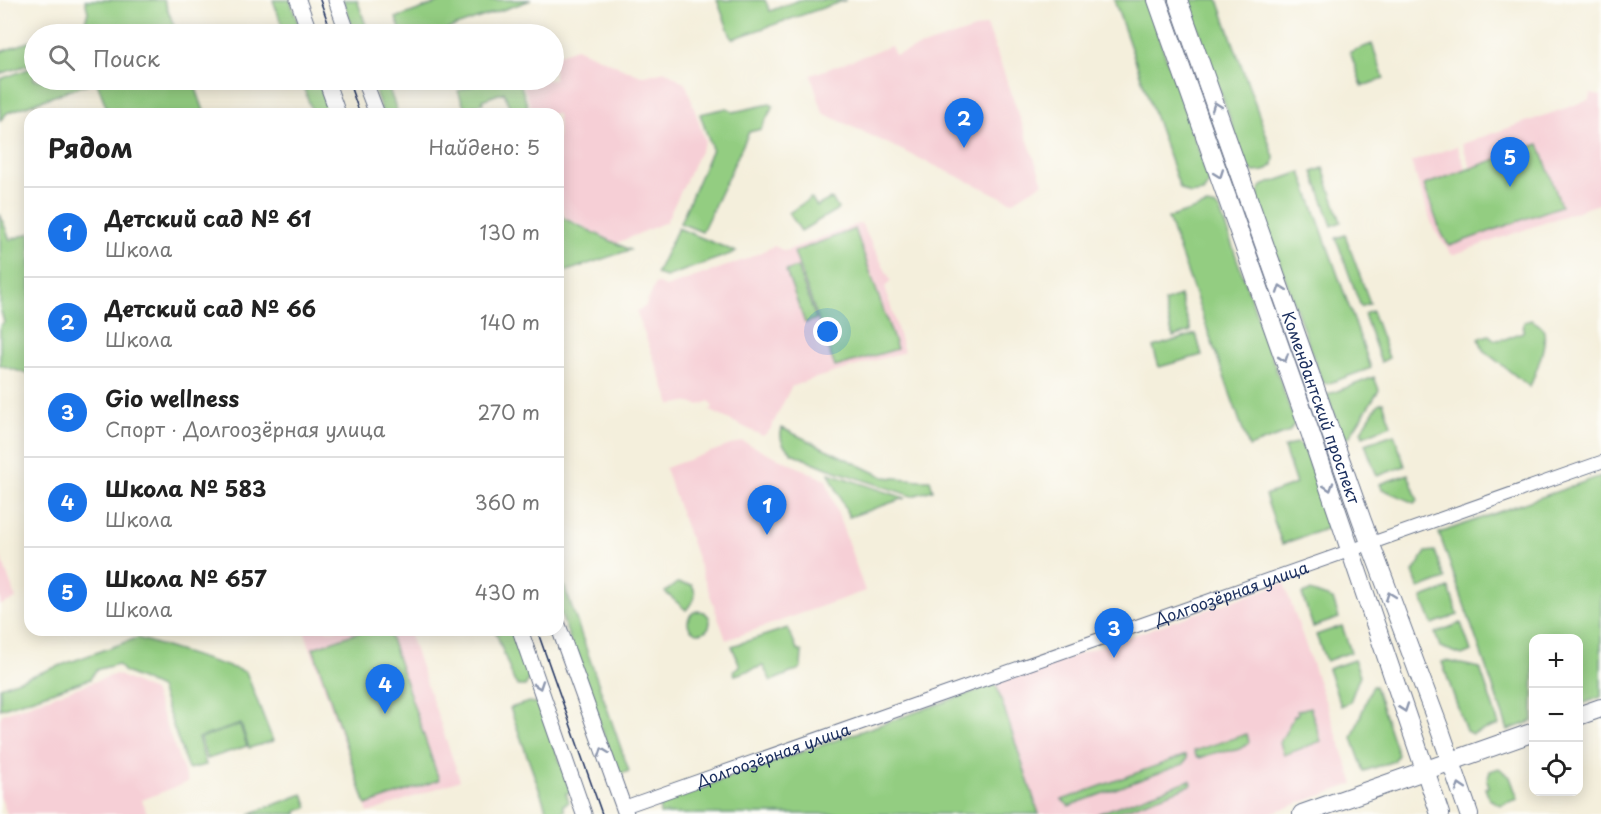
<!DOCTYPE html>
<html lang="ru">
<meta charset="utf-8">
<style>
:root{--surface:#fff;--page:#f6f6f6;--text:#222;--muted:#767676;--line:#e0e0e0;--accent:#1a73e8}
body{margin:0;font-family:"Playpen Sans",sans-serif;background:var(--page);color:var(--text)}
.controls{position:absolute;right:18px;bottom:18px;display:grid;overflow:hidden;border-radius:12px;box-shadow:0 3px 15px #0003}
.controls button{width:54px;height:54px;display:grid;place-items:center;padding:0;border:0;border-bottom:2px solid var(--line);background:var(--surface);color:var(--text);font:30px sans-serif}
.you{position:absolute;left:828px;top:332px;width:21px;height:21px;margin:-15px;border:4px solid #fff;border-radius:50%;background:#1a73e8;box-shadow:0 0 0 9px #1a73e833}
.badge{display:grid;place-items:center;width:39px;height:39px;border-radius:50%;background:var(--accent);color:#fff;font-size:20px;font-weight:700}
.pin{position:absolute;translate:-50% -50px;filter:drop-shadow(0 2px 3px #0008)}
.pin::after{content:'';position:absolute;top:32px;width:21px;height:18px;background:inherit;clip-path:polygon(0 0,100% 0,50% 100%)}
.list{margin:0;padding:0;list-style:none}
h2{display:flex;justify-content:space-between;align-items:center;height:78px;margin:0;padding:0 24px;font-size:26px}
h2 small{font-size:20px;font-weight:400;color:var(--muted)}
.list li{display:grid;grid-template-columns:39px 1fr auto;gap:18px;align-items:center;box-sizing:border-box;height:90px;padding:0 24px;border-top:2px solid var(--line)}
.list b{display:block;font-size:22px;white-space:nowrap}
.list p{margin:0;font-size:20px;white-space:nowrap;color:var(--muted)}
.list em{font-size:20px;font-style:normal;color:var(--muted)}
.icon{flex:none;width:33px;height:33px;fill:none;stroke:currentColor;stroke-width:2;stroke-linecap:round;stroke-linejoin:round}
.map{position:relative;flex:none;width:1601px;height:814px;overflow:hidden}
.search{position:absolute;background:var(--surface);box-shadow:0 3px 15px #0003;left:24px;top:24px;width:540px;height:66px;display:flex;align-items:center;gap:15px;box-sizing:border-box;padding:0 21px;border-radius:33px;color:var(--muted);font-size:22px}
.panel{position:absolute;background:var(--surface);box-shadow:0 3px 15px #0003;left:24px;top:108px;width:540px;height:528px;border-radius:18px}
.map>svg:first-child{display:block}
.built{fill:#f6cfd6}
.green{fill:#93cd81;stroke:#577e70;stroke-width:1.5}
.lines{fill:none;stroke-linecap:round;stroke-linejoin:round}
.minor-casing{stroke:#67728a;stroke-width:14}
.tertiary-casing{stroke:#67728a;stroke-width:17}
.secondary-casing{stroke:#67728a;stroke-width:20}
.minor{stroke:#fff;stroke-width:12}
.tertiary{stroke:#fff;stroke-width:15}
.secondary{stroke:#fff;stroke-width:18}
.tram{stroke:#1b2f5e;stroke-width:1.5}
.oneway{stroke:#8d97ae}
.labels{text-anchor:middle;dominant-baseline:central;stroke-width:4.5;stroke-linejoin:round;paint-order:stroke}
.street-label{font-size:16px;fill:#1b2f5e;stroke:#fdfcf7}
</style>
<div class="map">
<svg width="1601" height="814" viewBox="0 0 1601 814">
<rect width="100%" height="100%" fill="#fdfcf7"/>
<filter id="ink" filterUnits="userSpaceOnUse"><feTurbulence type="fractalNoise" baseFrequency=".0167" numOctaves="2"/><feDisplacementMap in="SourceGraphic" scale="12" xChannelSelector="R" yChannelSelector="G"/><feConvolveMatrix kernelMatrix="1 2 1 2 8 2 1 2 1" color-interpolation-filters="sRGB"/></filter>
<filter id="wash" filterUnits="userSpaceOnUse"><feTurbulence type="fractalNoise" baseFrequency=".008" numOctaves="4" result="noise"/><feDisplacementMap in="SourceGraphic" scale="24" xChannelSelector="R" yChannelSelector="G"/><feGaussianBlur stdDeviation="1.35" result="paint"/><feColorMatrix in="noise" values="0 0 0 0 0 0 0 0 0 0 0 0 0 0 0 0 0 1.4 0 .05"/><feComposite in="paint" operator="in"/></filter>
<g filter="url(#wash)">
<rect width="100%" height="100%" fill="#f4efdc"/>
<path class="built" d="M987,25l56,158 -31,19 -189,-89 -12,-38 80,-29 4,9z
M576,48l65,28 25,-5 20,13 19,57 -39,81 -49,21 -52,-26 -7,-23v-80h-25l-11,-34h32v-24z
M1591,94l9,2 1,-2v109l-149,52 -18,-25 -23,-68 46,-16 9,24 5,-2 -9,-24 127,-44z
M861,223l30,58 -6,6 19,65 -95,28 -18,7 -21,43 -7,6 -54,-26 4,-2 -3,-7 -11,4 -14,-3 -14,3 -35,-94 9,-4 11,-24 10,4 78,-27 30,-14 11,5z
M742,441l84,39 39,111 -139,49 -61,-172z
M0,554l16,45 -16,6z
M1284,583l70,201 -86,30h-229l-45,-131z
M304,630h104l52,150 -92,33z
M116,674l37,17 35,91 -46,18 5,14h-140l-7,-18v-77l2,-5z"/>
<path class="green" d="M85,0h79l13,34h-96l7,-22z
M273,0h17l12,34h-17z
M343,0h14l12,34h-14z
M446,0h85l-98,34h-31l-6,-16z
M717,0h48l5,11 29,-11h47l-114,39z
M1114,0h32l62,177 1,6 -6,9 -13,2 -10,-6z
M1188,0h30l56,157 -1,8 -8,6 -11,1 -7,-5z
M34,40v23l-34,11v-22z
M1372,44l12,35 -22,7 -12,-34z
M34,67v13h51l2,4 -80,29 -7,8v-42z
M96,80h97l12,34h-96z
M301,80h17l13,34h-18z
M371,80h15l12,34h-15z
M488,80h31l11,34h-18l-8,-22 -22,8 1,3 -18,6 -7,-18z
M770,104l3,2 -12,23 -12,3 -47,100 -22,-9 32,-74 -12,-35 27,-6 6,4z
M1539,144l22,62 -112,40 -9,-16 -16,-45z
M1323,168l18,54 -9,4 -19,-54z
M1301,172l70,196 -44,16 -5,-2 -65,-183 3,-11 4,-3z
M811,198l6,8 13,-7 3,1 5,9 -37,22 -12,-18z
M558,202l5,16 67,32 -72,24z
M1207,205l9,2 4,4 74,209v4l-5,8 -40,15 -81,-229z
M0,214l10,26 20,-7v142l-30,-10v-39l4,-4 -4,-14z
M678,228l58,24 -70,25 -10,-3z
M855,229l42,120 -62,18 -41,-115z
M1345,235l25,68 -9,4 -25,-69z
M797,267l19,52 -11,4 -19,-52z
M1180,296l11,35 -18,6 -9,-35z
M1372,311l17,47 -8,4 -17,-48z
M1531,320c4,2 9,4 12,9 6,12 -8,45 -13,58l-47,-37 -4,-12 10,-3 6,5 10,-1 18,-7 1,-10z
M1196,334l6,21 -43,12 -6,-20z
M1374,377l5,13 -30,47 -6,2 -16,-44z
M1383,402l8,23 -28,11 -2,-5 17,-27z
M782,428l102,49 36,3h10l3,10 -21,6 -85,-28 -36,-15v-2c-9,-5 -12,-13 -9,-23z
M1394,434l11,32 -28,10 -12,-32z
M1295,443l4,1 5,4 27,79 -49,17 -17,-49 31,-11 -12,-36z
M829,473l76,25 -56,19z
M1408,474l10,27 -4,2 -32,-14 -2,-5z
M1601,476v221l-22,8 -1,-67h-44l-1,83 -25,9 -69,-197z
M1435,551l10,28 -26,10 -6,-17 13,-20z
M558,568l71,203 -11,4 -60,-169z
M677,583l15,2c6,10 1,17 -6,25l-21,-18z
M1449,588l9,27 -26,9 -10,-26z
M1310,591l23,8 6,19 -26,9 -11,-33z
M688 622a11 11 0 1 1 22 0a11 11 0 1 1-22 0Z
M1461,623l10,28 -9,4 -22,-8 -5,-14z
M1342,626l9,26 -25,9 -10,-26z
M788,628l9,21 5,3 -1,15 -3,3 -27,11 -8,-15 -28,9 -2,-4 7,-5 -8,-20z
M365,630h23l51,150 -73,25 -53,-157z
M495,630h18l17,48 -5,8h-7l-4,-5z
M137,638l109,34 27,69 -24,7 -8,-24 -43,14 8,27 -18,4 -28,-81 -37,-17 -5,-7 -22,6 -6,9 -90,30v-22z
M1354,660l6,15 -10,27 -9,4 -13,-37z
M1446,661l34,7 19,57 -27,9 -6,-3 -24,-69z
M996,684l43,130h-379l-1,-12z
M1372,686h3l23,69 -4,6 -30,10 -12,-33z
M529,702l9,2 3,4 30,84 -5,1 3,9 -6,3 2,6 -17,3 -38,-106z
M1310,707l11,34 -37,14 -4,-12 14,-27 4,-2 -1,-3z
M240,725l7,21 -40,13 -7,-21z
M1247,734l2,8c-6,9 -18,9 -28,10 -7,0 -15,4 -21,6l-4,-2 -2,-5z
M1186,755l1,4 -3,5 -110,40 -5,2 -7,-6z
M1499,768l11,9 8,22 -18,6 -11,-6 -4,-11 4,-1 -2,-7 3,-9z
M1190,780l1,5 -79,29h-15z
M303,794l5,13 -11,4v3h-48z"/>
</g>
<g filter="url(#ink)">
<g class="lines">
<defs>
<g id="minor">
<path id="s1" d="M624,807l977,-345"/>
</g>
<path id="tertiary" d="M298,0l12,34
M336,0l12,34
M326,80l12,34
M364,80l13,34
M558,625l68,189
M520,630l64,184"/>
<g id="secondary">
<path d="M1157,0l153,432 130,382"/>
<path id="s2" d="M1178,0l184,521 78,209 29,84"/>
<path d="M1578,716l23,-8"/>
<path d="M1302,814l232,-82"/>
</g>
</defs>
<use href="#minor" class="minor-casing"/>
<use href="#tertiary" class="tertiary-casing"/>
<use href="#secondary" class="secondary-casing"/>
<use href="#minor" class="minor"/>
<use href="#tertiary" class="tertiary"/>
<use href="#secondary" class="secondary"/>
<path class="tram" d="M320,0l12,34
M348,80l12,34
M537,630l65,184"/>
</g>
<defs><path id="oneway-chevron" d="M-2-3.5L2.5 0L-2 3.5" fill="none" stroke-width="1.6" stroke-linecap="round" stroke-linejoin="round" transform="scale(1.5)"/></defs>
<g class="oneway">
<use href="#oneway-chevron" transform="translate(1216 106) rotate(-110)"/>
<use href="#oneway-chevron" transform="translate(1219 174) rotate(70)"/>
<use href="#oneway-chevron" transform="translate(1281 289) rotate(-109)"/>
<use href="#oneway-chevron" transform="translate(1284 358) rotate(71)"/>
<use href="#oneway-chevron" transform="translate(1329 487) rotate(72)"/>
<use href="#oneway-chevron" transform="translate(1390 596) rotate(-110)"/>
<use href="#oneway-chevron" transform="translate(539 685) rotate(71)"/>
<use href="#oneway-chevron" transform="translate(1404 708) rotate(71)"/>
<use href="#oneway-chevron" transform="translate(603 752) rotate(-110)"/>
<use href="#oneway-chevron" transform="translate(1460 787) rotate(-108)"/>
</g>
</g>
<g class="labels">
<g class="street-label">
<text stroke="none"><textPath href="#s2" startOffset="432">Комендантский проспект</textPath></text>
<text stroke="none"><textPath href="#s1" startOffset="644">Долгоозёрная улица</textPath></text>
<text stroke="none"><textPath href="#s1" startOffset="158">Долгоозёрная улица</textPath></text>
</g>
</g>
</svg>
<div class="controls">
<button>+</button>
<button>−</button>
<button><svg class="icon" aria-label="locate" viewBox="0 0 24 24"><circle cx="12" cy="12" r="6"/><path d="M12 2v4M12 18v4M2 12h4M18 12h4"/></svg></button>
</div>
<div class="you"></div>
<div class="pin badge" style="left:767px;top:535px">1</div>
<div class="pin badge" style="left:964px;top:148px">2</div>
<div class="pin badge" style="left:1114px;top:658px">3</div>
<div class="pin badge" style="left:385px;top:714px">4</div>
<div class="pin badge" style="left:1510px;top:187px">5</div>
<div class="search"><svg class="icon" aria-label="search" viewBox="0 0 24 24"><circle cx="10" cy="10" r="6"/><path d="M15 15l6 6"/></svg>Поиск</div>
<section class="panel">
<h2>Рядом<small>Найдено: 5</small></h2>
<ul class="list">
<li><span class="badge">1</span><div><b>Детский сад № 61</b><p>Школа</p></div><em>130 m</em></li>
<li><span class="badge">2</span><div><b>Детский сад № 66</b><p>Школа</p></div><em>140 m</em></li>
<li><span class="badge">3</span><div><b>Gio wellness</b><p>Спорт · Долгоозёрная улица</p></div><em>270 m</em></li>
<li><span class="badge">4</span><div><b>Школа № 583</b><p>Школа</p></div><em>360 m</em></li>
<li><span class="badge">5</span><div><b>Школа № 657</b><p>Школа</p></div><em>430 m</em></li>
</ul>
</section>
</div>
